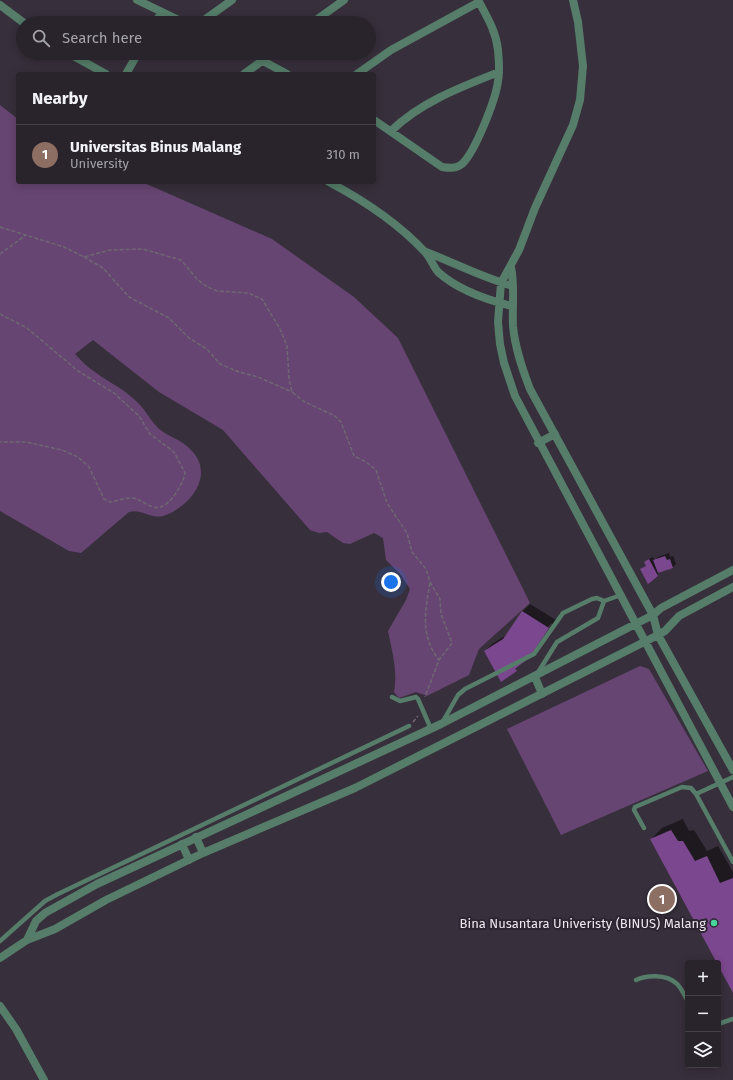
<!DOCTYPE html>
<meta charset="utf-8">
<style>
:root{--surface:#29232c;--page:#352f38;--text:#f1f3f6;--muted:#a5a4a9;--line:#454048;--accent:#b45309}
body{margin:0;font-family:"Fira Sans",sans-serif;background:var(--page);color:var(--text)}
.controls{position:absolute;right:12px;bottom:12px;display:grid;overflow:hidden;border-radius:4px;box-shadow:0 2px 10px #0003}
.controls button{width:36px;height:36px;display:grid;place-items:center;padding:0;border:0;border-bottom:1px solid var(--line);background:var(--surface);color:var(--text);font:20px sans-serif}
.you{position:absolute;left:391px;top:582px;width:14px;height:14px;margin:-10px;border:3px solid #fff;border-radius:50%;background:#1a73e8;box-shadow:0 0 0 6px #1a73e833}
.badge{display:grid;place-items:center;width:26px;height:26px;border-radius:50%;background:var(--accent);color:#fff;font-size:13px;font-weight:700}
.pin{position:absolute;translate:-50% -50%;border:2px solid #fff;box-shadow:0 1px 4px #0006}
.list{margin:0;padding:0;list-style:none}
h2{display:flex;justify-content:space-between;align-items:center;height:52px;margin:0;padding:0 16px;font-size:17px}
h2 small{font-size:13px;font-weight:400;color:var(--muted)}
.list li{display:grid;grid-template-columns:26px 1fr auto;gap:12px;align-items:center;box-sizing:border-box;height:60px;padding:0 16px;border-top:1px solid var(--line)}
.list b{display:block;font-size:15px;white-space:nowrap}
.list p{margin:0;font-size:13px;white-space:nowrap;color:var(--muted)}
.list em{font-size:13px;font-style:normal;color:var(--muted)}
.icon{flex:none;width:22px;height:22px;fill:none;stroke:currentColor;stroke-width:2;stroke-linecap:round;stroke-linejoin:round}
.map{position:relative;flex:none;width:733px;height:1080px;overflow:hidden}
.search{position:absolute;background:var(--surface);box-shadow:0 2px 10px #0003;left:16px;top:16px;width:360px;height:44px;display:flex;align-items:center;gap:10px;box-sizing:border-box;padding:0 14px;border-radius:22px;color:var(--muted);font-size:15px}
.panel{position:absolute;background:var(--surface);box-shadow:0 2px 10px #0003;left:16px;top:72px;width:360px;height:112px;border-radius:4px}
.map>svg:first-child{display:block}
.green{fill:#664572}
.shadow{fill:#0007}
.building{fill:#7b478e}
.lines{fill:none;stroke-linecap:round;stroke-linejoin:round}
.path{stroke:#6f6873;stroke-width:1.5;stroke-dasharray:4 2;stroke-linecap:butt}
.service{stroke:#557d69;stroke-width:4.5}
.minor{stroke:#557d69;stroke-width:8}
.poi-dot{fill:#4ad49c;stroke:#2d2531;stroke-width:1.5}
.labels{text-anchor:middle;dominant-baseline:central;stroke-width:4;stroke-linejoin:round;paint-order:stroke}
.poi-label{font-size:13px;fill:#eee8f0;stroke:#2d2531;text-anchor:end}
</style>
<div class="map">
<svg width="733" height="1080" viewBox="0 0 733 1080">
<rect width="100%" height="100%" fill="#372f3b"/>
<path class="green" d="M0,105l18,14v63h124l130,57 82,58 44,41 132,265 -51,46 -10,26 -42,21 -11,-4 -17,6 -5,-6c4,-20 -2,-41 -6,-61l18,-31 4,-11 -9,-14 -15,-15 -3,-22 -9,-5 -24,11 -7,-1 -16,-11 -8,1 -9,-3 -87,-100 -64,-38 -66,-52 -18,14c6,6 12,13 20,18 13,10 31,18 42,30 8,7 13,18 21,26 9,8 21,11 30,19 28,24 6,57 -22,68 -14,6 -24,-7 -37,-3l-48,41 -12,-2 -69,-40z
M640,666l9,3 59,102 -147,64 -54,-106z"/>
<path class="shadow" d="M669,553l1,4 3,-1 3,8 -3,3 -12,4 -4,4 -15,-6 5,-4 -1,-3 3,-3 4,-2 2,3 3,-3z
M530,604l26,16 -3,5 -2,-2 -28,40 -22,17 -16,-29 7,-7 16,-10 15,-23z
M683,819l6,12 5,-1 13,21 11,-5 15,26v118l-82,-151 11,-11z"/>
<path class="building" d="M665,556l2,4 3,-1 3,9 -15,5 -5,-13z
M649,559l9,17 -10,8 -8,-15 6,-3 -2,-4z
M522,611l27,17 -20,30 -14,11 2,2 -16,11 -17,-31 19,-12z
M671,830l7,11h5l12,20 12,-5 13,27 13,-5v115l-83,-154z"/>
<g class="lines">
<path class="path" d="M0,227l64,20 20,10 26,-7 33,-1 38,11 16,19 9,7 11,5 31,2 14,6 18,30 7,17 2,33 3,13 11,9 32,15 6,6 13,34 12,6 10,8 11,33 20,30 5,19 14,17 4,13 10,17 1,15 11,29 -13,17 -14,37
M0,254l26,-19
M84,257l19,11 26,29 40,21 20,20 18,11 13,15 19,8 19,5 34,15
M0,314l27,14 51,43 36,22 25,23 11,18 24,18 11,21 -1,4c-3,10 -17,35 -31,30 -7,-2 -14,-9 -22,-9 -7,0 -14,3 -21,4l-6,-3 -15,-32 -11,-10 -16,-7 -36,-8h-26
M430,583c-5,28 -10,53 9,77
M413,722l5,-6"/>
<path class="service" d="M537,674l20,-32 41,-24 6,-17
M392,697l8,4 16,-4 2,2 13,30
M442,723l16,-28 7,-6 69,-35 29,-41 29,-14 5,-1 7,3 17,-6
M733,777l-37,17 37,68
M644,828l-10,-18 1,-3 47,-20 9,1 5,6
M0,941l45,-40 13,-7 351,-168
M636,980c10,-5 30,-6 40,3 5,4 8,12 12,18
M718,1024l15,-5"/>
<path class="minor" d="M137,0l48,23
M573,0l5,22 5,44 -3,34 -7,25 -38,83 -16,42 -18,33 -3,39 2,22 4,19 11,33 218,411
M0,5l24,18
M155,23l6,-10
M200,23l32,-23
M312,23l32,-23
M68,53l38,21
M263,61l24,13
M126,74l12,-21
M244,74l29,-21
M357,74l34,-24 88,-48
M374,120l68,47c7,1 14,2 20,-3 13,-12 34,-65 36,-83 2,-10 1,-21 0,-31 -2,-19 -11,-33 -20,-50
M391,131c30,-29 70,-44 108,-59
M329,182c34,18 69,41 96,70 5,5 8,14 13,20 20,18 49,28 74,34
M426,252c29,11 57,26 87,34
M511,267c4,19 1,39 2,59 2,22 9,42 17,63l123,226 5,20 75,135
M538,443l17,-9
M535,677l7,17
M196,837l7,16
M182,844l7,16
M27,940l9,-19 9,-8 52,-29 344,-160 212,-109 8,-7 72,-38
M0,958l27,-18 28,-11 51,-29 97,-47 152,-65 303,-153 7,-4 14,-15 54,-29
M0,1006l16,23 28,51"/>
</g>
<circle class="poi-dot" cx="714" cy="923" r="4"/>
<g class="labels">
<g class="poi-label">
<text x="706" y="923">Bina Nusantara Univeristy (BINUS) Malang</text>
</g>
</g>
</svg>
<div class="controls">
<button>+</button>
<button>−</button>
<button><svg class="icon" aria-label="layers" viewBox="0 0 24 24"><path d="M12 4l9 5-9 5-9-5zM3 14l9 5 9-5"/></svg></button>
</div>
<div class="you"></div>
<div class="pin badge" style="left:662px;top:899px;background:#8d6e63">1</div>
<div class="search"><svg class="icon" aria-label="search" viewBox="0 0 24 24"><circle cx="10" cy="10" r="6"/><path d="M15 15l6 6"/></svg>Search here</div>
<section class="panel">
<h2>Nearby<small></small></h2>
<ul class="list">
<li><span class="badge" style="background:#8d6e63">1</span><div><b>Universitas Binus Malang</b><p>University</p></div><em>310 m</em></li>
</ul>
</section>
</div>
